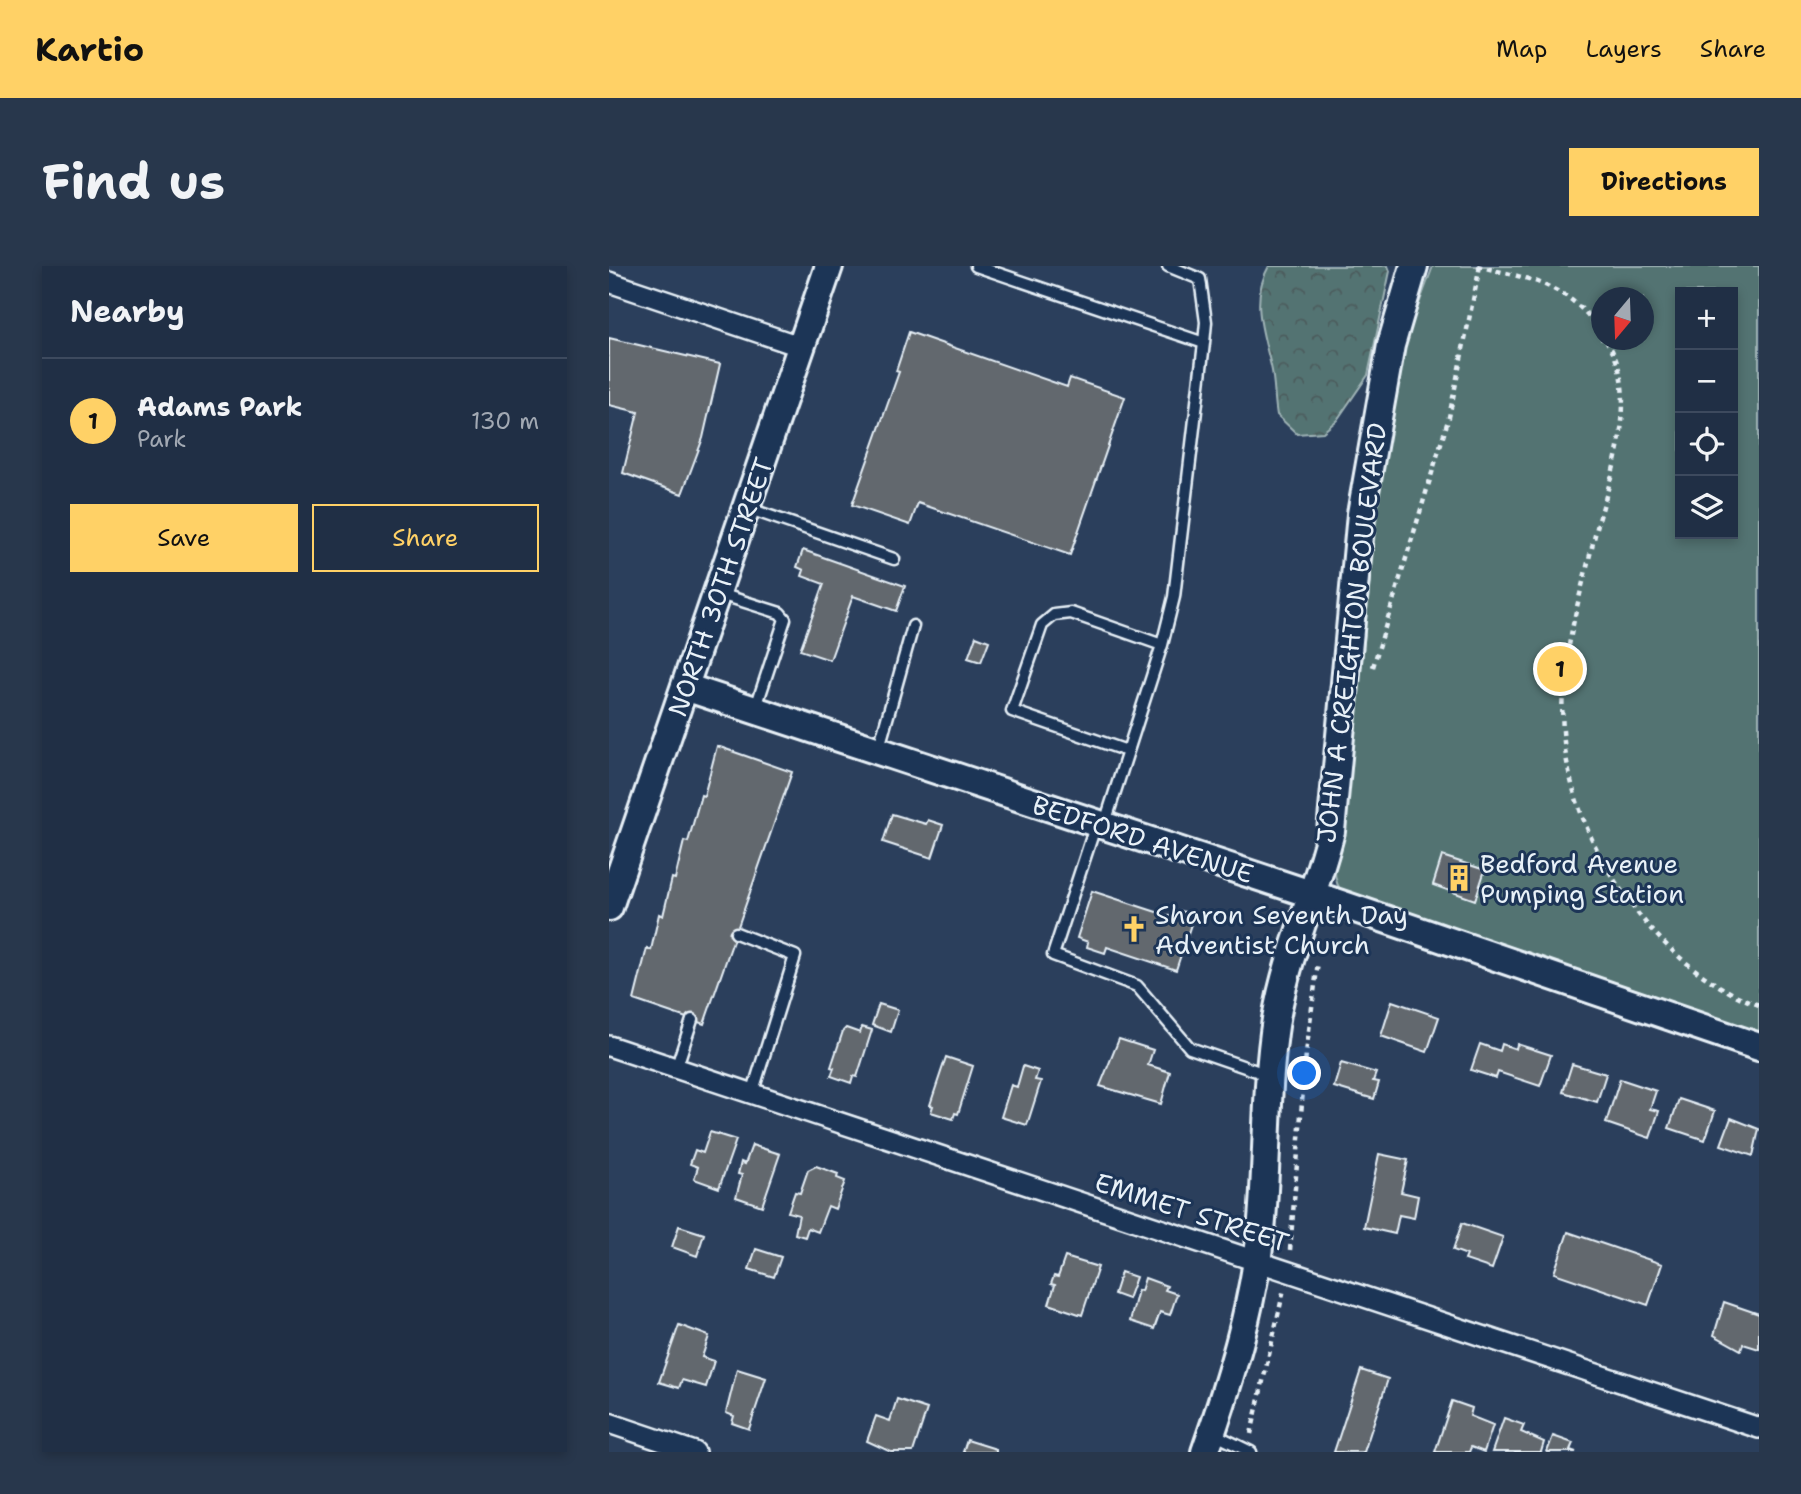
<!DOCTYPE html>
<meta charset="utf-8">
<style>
:root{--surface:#202f45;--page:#28374c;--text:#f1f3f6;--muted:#a2a9b3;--line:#3d4a5e;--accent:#ffd166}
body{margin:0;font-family:"Shantell Sans",sans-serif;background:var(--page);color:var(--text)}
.controls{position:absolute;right:21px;top:21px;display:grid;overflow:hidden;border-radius:0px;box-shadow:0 4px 10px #0003}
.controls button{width:63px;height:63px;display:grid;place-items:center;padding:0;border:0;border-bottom:2px solid var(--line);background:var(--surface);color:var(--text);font:35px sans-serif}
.compass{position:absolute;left:982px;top:21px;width:63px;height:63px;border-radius:50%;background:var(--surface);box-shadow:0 4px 10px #0003;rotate:199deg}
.you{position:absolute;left:696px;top:808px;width:24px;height:24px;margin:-18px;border:5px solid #fff;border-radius:50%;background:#1a73e8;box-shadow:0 0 0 10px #1a73e833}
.badge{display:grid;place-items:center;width:46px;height:46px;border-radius:50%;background:var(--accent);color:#111;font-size:23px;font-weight:700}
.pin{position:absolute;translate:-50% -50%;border:4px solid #fff;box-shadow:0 2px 7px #0006}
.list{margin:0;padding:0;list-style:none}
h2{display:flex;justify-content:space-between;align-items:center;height:91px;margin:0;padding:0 28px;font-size:30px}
h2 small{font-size:23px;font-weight:400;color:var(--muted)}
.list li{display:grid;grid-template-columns:46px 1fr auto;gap:21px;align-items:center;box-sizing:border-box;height:126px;padding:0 28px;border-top:2px solid var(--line)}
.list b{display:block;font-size:26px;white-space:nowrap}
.list p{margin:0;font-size:23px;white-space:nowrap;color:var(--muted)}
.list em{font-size:23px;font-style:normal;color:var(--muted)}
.actions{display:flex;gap:14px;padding:21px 28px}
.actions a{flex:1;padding:16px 0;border:2px solid var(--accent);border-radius:0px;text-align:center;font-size:24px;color:var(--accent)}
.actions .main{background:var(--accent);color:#111}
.icon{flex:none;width:38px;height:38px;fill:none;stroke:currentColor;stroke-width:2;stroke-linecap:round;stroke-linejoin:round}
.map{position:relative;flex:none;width:1150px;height:1186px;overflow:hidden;border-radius:0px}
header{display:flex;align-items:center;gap:42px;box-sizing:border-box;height:98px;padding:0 35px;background:var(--accent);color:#111}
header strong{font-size:33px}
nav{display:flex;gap:38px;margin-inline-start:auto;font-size:24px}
.intro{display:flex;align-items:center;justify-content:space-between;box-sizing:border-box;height:168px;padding:0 42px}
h1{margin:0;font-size:49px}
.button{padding:18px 32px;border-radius:0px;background:var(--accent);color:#111;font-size:24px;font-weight:700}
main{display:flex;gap:42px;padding:0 42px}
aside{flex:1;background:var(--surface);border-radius:0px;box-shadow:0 4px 10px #0003}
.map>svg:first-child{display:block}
.forest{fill:url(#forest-crowns);stroke:#9eb2b5;stroke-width:2}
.green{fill:#537372;stroke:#9eb2b5;stroke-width:2;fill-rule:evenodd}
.building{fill:#62686e;stroke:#e8f1f8;stroke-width:2}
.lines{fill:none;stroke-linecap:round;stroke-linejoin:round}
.lane-casing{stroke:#e8f1f8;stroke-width:15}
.street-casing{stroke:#e8f1f8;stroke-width:24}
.secondary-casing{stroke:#e8f1f8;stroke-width:32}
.path{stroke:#e8f1f8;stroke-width:4.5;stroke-dasharray:5 5;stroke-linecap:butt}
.lane{stroke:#1d3557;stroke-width:10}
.street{stroke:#1d3557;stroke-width:19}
.secondary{stroke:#1d3557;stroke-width:26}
.labels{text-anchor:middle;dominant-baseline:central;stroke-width:6;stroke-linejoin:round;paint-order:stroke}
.street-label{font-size:26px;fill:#e8f1f8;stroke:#1d3557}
.poi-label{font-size:26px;fill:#e8f1f8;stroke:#1d3557;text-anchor:start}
</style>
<header>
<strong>Kartio</strong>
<nav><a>Map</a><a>Layers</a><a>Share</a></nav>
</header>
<div class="intro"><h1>Find us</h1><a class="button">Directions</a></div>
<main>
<aside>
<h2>Nearby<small></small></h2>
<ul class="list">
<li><span class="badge">1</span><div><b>Adams Park</b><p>Park</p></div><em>130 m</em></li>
</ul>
<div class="actions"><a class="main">Save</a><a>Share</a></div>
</aside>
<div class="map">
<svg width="1150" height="1186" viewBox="0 0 1150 1186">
<defs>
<pattern id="forest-crowns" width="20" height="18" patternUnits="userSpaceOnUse" patternTransform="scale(1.75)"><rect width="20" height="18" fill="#537372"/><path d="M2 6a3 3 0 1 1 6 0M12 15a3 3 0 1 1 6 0" fill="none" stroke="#4c5b5c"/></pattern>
</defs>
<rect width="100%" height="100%" fill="#2b3f5c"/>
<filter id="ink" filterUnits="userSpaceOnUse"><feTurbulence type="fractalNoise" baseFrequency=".0143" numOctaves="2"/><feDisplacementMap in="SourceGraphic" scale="14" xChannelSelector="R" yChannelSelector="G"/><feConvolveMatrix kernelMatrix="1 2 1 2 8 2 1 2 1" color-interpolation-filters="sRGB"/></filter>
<g filter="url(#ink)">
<path class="forest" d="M660,0h119l2,5 -22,104 -31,45 -14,12 -26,2 -20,-19c-3,-16 -2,-33 -6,-49 -8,-34 -21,-67 -2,-100z"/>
<path class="green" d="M824,0h326v767l-415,-139c-21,-19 0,-66 3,-91 19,-149 24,-299 55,-447 7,-30 21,-61 31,-90zM1071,26h53v242h-53zM992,32h42v42h-42z"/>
<path class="building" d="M300,66l158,55 3,-9 55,19 -55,158 -152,-52 -8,22 -58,-20 47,-133 -3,-1z
M0,72l111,26 -17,74 -21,56 -59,-21 15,-61 -29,-7z
M194,284l102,36 -9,25 -43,-15 -23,64 -30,-10 24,-66 -22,-8 2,-6 -7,-3z
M367,370l13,5 -8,21 -13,-4z
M108,480l75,26 -88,252 -70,-24 13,-52 4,2 8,-36 4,2 9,-38 3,1 9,-38 4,1 13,-47 3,1z
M283,548l34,10 2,-4 15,5 -11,33 -49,-16z
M833,590l43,14 -10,30 -42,-15z
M483,625l83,27 3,-8 16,5 -18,55 -69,-23 -2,6 -18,-6 1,-5 -11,-4z
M783,735l47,16 -12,35 -46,-16z
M270,738l19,6 -7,22 -19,-7z
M253,761l10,3 -15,47 -4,-1 -2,7 -20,-7 3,-8 -3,-1 12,-36 3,-3 14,5z
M510,773l34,11 -5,15 22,7 -9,32 -61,-18z
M871,778l20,7 2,-7 14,5 1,-5 34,11 -11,31 -42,-14 -2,6 -25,-8z
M337,791l27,9 -15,48 -3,-1 -2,6 -22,-7 2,-6 -3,-1z
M732,797l35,10 -3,8 6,1 -5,17 -40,-12z
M963,798l34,10 -9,28 -34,-10z
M414,800l15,5 -3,9 6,1 -14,44 -26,-8 10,-32 6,2z
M1011,813l36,12 -6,18 9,2 -9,27 -44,-15z
M1070,833l36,12 -10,29 -36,-12z
M1122,852l28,11 -6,27 -32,-11z
M101,866l26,8 -17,48 -25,-9 4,-12 -8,-3 5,-14 8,3z
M143,879l28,9 -18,52 -26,-9 6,-22 -4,-1 3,-12 4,2z
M770,888l29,6 -7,32 17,4 -4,22 -15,-3 -4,19 -31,-7z
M207,900l22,8 -1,4 8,3 -10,28 -7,-3 -10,26 -10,-4 -3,9 -10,-3 4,-19 -11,-3 7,-20 5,1 8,-23z
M853,957l41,14 -11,32 -27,-9 2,-5 -14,-5z
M70,960l25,8 -7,22 -25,-9z
M959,966l94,32 -14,41 -94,-32z
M147,983l25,8 -7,20 -25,-8z
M456,991l33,10 -16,48 -33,-11 6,-19 -4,-1 3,-8 4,1z
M512,1006l15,5 -8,22 -14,-5z
M536,1012l22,8 -2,4 12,4 -7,21 -10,-3 -6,17 -24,-8 8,-31 3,1z
M1115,1036l35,12v35l-16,-5 -2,6 -27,-15z
M70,1059l30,11 -7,21 12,4 -8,26 -24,-7 -3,8 -20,-6z
M128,1103l29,9 -17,51 -17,-6 2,-7 -8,-3z
M752,1104l27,9 -24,73h-30z
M288,1133l30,10 -14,43h-22l-24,-11 9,-25 14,5z
M843,1135l20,7 -2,8 23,9 -9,27 -13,-5 -2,5h-34z
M895,1152l20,7 -3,7 23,10 -3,10h-49z
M944,1170l20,7 -3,7 6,2h-29z
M358,1174l29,9v3h-33z"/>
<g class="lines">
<defs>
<path id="lane" d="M367,0l228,77
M138,242l147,51
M111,328l60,19 5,6 -30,91
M269,485l35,-125
M518,485l-115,-40 30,-86 12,-10 17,-2 91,32
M487,558l-43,131 84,31 53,62 78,27
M495,560l58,-181 12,-48 30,-254 2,-21 -6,-43 -32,-13
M127,667l59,23 -43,138
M67,803l16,-49
M605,1168l37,18"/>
<path id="street" d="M0,16l193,65
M0,780l1150,382
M0,1157l86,29"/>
<path id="secondary" d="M76,421l653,216 421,144
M0,641l220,-641
M596,1186c25,-72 48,-145 56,-221 7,-71 4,-142 15,-212 12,-69 39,-123 55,-188l30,-317 30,-169 23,-79"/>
</defs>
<use href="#lane" class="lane-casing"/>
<use href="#street" class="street-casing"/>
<use href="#secondary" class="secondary-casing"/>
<path class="path" d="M868,0c52,13 91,17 124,66
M997,74c37,56 4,137 -11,195 -12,48 -26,96 -31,146 -9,78 18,156 64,219 31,44 79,87 131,105
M764,401l76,-250 31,-151
M681,984l16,-197 12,-91
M642,1168l33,-145"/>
<use href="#lane" class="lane"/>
<use href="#street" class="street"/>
<use href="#secondary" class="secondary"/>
</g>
</g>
<defs>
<symbol id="building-bare" viewBox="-9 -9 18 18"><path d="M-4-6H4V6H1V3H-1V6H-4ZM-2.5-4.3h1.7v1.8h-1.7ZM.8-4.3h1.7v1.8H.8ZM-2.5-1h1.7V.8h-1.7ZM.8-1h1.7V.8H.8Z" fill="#ffd166" stroke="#1d3557" stroke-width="2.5" paint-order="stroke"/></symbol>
<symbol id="church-bare" viewBox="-9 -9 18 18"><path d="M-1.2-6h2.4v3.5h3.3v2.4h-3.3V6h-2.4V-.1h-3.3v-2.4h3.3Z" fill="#ffd166" stroke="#1d3557" stroke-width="2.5" paint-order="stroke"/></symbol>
</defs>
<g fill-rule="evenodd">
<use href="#building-bare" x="831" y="593" width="38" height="38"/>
<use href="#church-bare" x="506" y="644" width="38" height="38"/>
</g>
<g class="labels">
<g class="street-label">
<text transform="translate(111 321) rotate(-71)">NORTH 30TH STREET</text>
<text transform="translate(742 367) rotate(-83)">JOHN A CREIGHTON BOULEVARD</text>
<text transform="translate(534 573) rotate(18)">BEDFORD AVENUE</text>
<text transform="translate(583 946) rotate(18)">EMMET STREET</text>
</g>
<g class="poi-label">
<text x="871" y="597">Bedford Avenue<tspan x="871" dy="30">Pumping Station</tspan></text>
<text x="546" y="648">Sharon Seventh Day<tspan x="546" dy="30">Adventist Church</tspan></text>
</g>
</g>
</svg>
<div class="controls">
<button>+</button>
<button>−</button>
<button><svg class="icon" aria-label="locate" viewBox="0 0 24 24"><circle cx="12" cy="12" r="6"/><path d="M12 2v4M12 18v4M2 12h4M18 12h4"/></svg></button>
<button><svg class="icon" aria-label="layers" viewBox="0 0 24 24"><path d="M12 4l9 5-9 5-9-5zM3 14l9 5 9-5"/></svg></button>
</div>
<svg class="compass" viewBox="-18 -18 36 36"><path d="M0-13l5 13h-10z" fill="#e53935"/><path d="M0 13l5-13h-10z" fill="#a2a9b3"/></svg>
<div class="you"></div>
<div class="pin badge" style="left:951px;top:403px">1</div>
</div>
</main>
